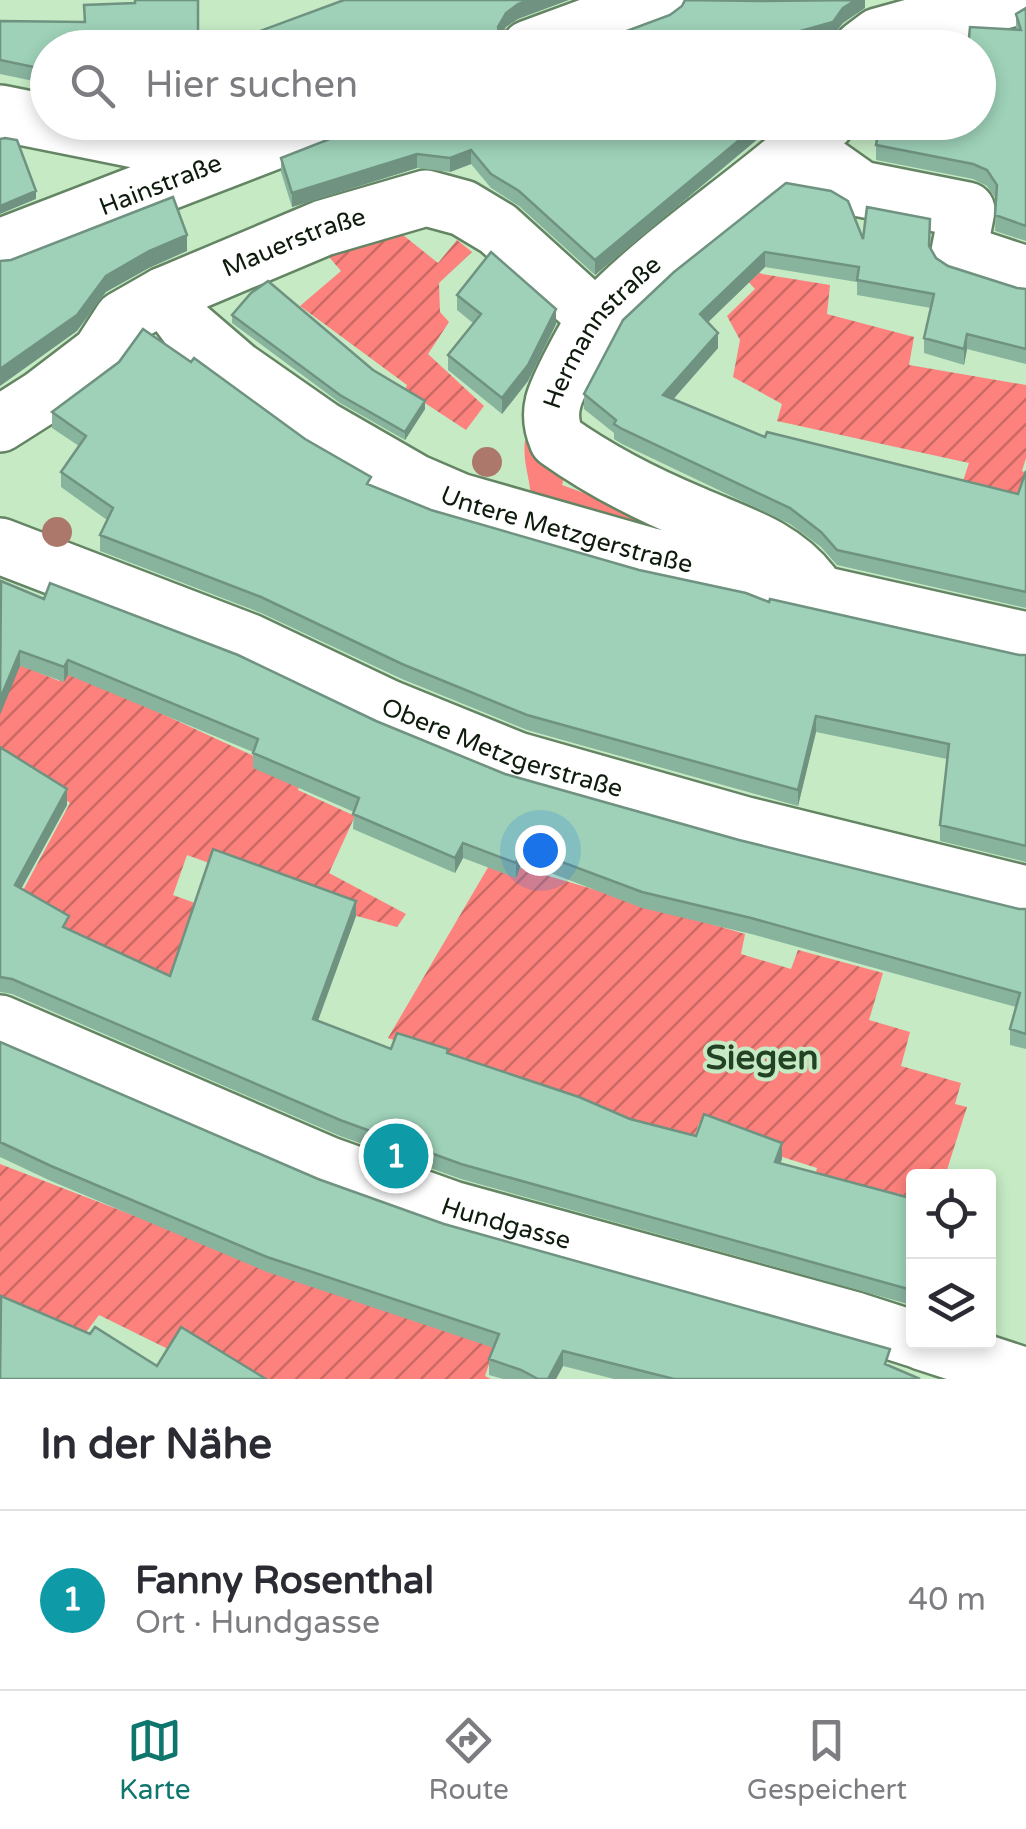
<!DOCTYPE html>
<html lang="de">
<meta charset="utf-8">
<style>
:root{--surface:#fff;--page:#f7f7f7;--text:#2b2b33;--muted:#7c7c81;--line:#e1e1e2;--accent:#0f766e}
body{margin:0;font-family:"Varela Round",sans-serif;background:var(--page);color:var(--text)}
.controls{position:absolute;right:30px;bottom:30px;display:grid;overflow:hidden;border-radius:10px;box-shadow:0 5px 15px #0003}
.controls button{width:90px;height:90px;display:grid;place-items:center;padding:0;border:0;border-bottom:2px solid var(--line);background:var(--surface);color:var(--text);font:50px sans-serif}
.you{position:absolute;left:540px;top:850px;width:35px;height:35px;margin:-25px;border:8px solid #fff;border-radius:50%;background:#1a73e8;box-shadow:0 0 0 15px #1a73e833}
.badge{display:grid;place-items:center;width:65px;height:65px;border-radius:50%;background:var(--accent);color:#fff;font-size:32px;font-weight:700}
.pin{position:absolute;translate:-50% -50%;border:5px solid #fff;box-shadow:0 2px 10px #0006}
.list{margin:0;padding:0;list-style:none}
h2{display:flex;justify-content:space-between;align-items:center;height:130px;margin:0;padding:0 40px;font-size:42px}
h2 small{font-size:32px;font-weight:400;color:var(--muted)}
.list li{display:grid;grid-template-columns:65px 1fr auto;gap:30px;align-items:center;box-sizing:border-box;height:180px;padding:0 40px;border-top:2px solid var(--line)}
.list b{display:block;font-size:38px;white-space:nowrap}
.list p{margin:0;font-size:32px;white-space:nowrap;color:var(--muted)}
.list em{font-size:32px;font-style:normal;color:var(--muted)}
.icon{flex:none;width:55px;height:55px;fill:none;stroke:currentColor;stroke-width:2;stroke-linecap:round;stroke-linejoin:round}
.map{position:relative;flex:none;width:1026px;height:1379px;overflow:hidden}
.search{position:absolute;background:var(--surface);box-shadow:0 5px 15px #0003;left:30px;right:30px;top:30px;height:110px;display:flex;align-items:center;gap:25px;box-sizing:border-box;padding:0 35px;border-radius:55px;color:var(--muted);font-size:38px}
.sheet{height:310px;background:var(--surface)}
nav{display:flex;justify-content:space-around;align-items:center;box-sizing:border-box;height:140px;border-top:2px solid var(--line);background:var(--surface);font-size:28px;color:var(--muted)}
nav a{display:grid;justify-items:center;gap:5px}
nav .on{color:var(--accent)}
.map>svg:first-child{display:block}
.grass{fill:#fd817c}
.garden{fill:url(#garden-furrows)}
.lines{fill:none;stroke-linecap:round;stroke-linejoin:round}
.minor-casing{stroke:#648563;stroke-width:60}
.minor{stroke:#fff;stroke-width:55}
.tree{fill:#ac786b}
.wall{fill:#88b49e}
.shaded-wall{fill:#6f9281}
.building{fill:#9ed1b8;stroke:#6f9281;stroke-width:2.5}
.labels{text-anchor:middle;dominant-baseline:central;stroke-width:8;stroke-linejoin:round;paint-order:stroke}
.street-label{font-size:25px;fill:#0e1b0d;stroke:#c5eac4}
.district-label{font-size:35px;font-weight:bold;fill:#234223;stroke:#c5eac4}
</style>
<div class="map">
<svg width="1026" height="1379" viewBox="0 0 1026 1379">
<defs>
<pattern id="garden-furrows" width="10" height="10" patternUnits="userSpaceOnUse" patternTransform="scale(2.5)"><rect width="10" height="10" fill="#fd817c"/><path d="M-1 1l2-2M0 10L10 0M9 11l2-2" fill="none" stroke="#cb6964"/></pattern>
</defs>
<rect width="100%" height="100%" fill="#c5eac4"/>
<path class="grass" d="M525,440l40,34 -3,11 152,55 -183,-35c1,-23 -9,-41 -6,-65z"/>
<path class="garden" d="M371,231l24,6 8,-2 35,28 19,-23 15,12 -33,31 1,29 9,10 -21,32 56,52 -18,24 -61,-40 2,-5 -107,-79 41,-35 -17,-20z
M718,249l44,25 68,11 -3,29 87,23 -5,28 117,20v73l-4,13 4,2v28l-63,-20 6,-18 -192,-42 5,-17 -49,-27 7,-37 -13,-24 28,-27z
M16,663l43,18 5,-12 238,109 -4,12 57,26 -26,57 77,41 -9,13 -44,-12 -166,-60 -14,40 63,23 -28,77 -154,-58 -34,-41 50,-93 -70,-55v-42z
M490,864l28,3 227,67 -4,20 50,15 7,-19 85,23 -14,47 41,12 -9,34 60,17 -6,21 12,3 -22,69h-31l-1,22 -16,-5 -3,9 -79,-25 2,-9 -44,-14 1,-6 -75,-25 -7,20 -304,-105z
M0,1164l278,107 218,72 -11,33 6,3h-238l-83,-29 -71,-35 -21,28 -78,-30z"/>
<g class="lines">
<defs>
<g id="minor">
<path d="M529,48l130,-48"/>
<path d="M862,48l16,-12 129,-36"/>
<path d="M0,113l160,32 69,5"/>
<path d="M790,158l37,7 34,24 106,21 -8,42 67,22"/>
<path id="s1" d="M0,247l324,-125"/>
<path id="s2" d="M164,295l23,31 50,43 86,60 92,53 44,19 189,54 378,85"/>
<path id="s3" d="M0,424l41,-26 59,-45 22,-34 42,-24 159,-67 103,-30 37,10 35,21 98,89"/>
<path id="s4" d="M0,546l250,96 139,66 128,52 229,65 280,69"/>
<path id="s5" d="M812,584c-30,-39 -75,-51 -118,-70 -48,-20 -95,-44 -137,-74 -5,-12 -7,-25 -4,-37 3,-15 36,-77 46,-88 69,-72 156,-124 228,-193"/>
<path id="s6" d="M0,1023l329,142 123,44 400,110 62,20"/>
<path d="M922,1342l104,34"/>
</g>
</defs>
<use href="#minor" class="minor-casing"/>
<use href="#minor" class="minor"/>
</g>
<g class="tree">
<circle cx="487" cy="462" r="15"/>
<circle cx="57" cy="532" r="15"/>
</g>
<path class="wall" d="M1026,8v233l-31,-10 1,-32 -9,-13 -14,-7 -97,-19v-15l102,-23 38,-93v-15z
M0,21l48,27v36l-48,-10z
M350,122h428l-183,153 -76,-69 -28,-18 -20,-24 -21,8 -33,-4 -125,39 -11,-35v-14l54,-21 13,-9z
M786,183l77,56 67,8 6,11 12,8 69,22 9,1v75l-59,-15 -3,16 -40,-12v-15l7,-30 -74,-13v-13l-92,-15 -57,55 10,26 -45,51 92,38 253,57 8,-23v137l-189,-43 -16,-18 -31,-23 -168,-80 -8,-5v-6l-30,-24v-15z
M457,295l99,29 -28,57 -26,33 -54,-44v-15l25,-32 -16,-13z
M232,315l141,55 52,39 -20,31 -65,-37 -108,-80z
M52,412l253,27 66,46 60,25 208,60 130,32 250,53h7v207l-86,-21v-16l7,-66 -131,-27 -18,74 -271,-76 -125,-51 -141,-66 -161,-62v-16l7,-15 -46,-33v-15l18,-26 -27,-18z
M0,584l44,15 332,122 129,53 234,66 280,69h7v140l-16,-4v-16l6,-22 -265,-73 -109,-26 -120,-46 -6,16 -53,-20 -8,15 -102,-44 1,-17 -101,-44v-16l-185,-77 -4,7 -44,-16z
M0,747l67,58 -46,84 48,40 101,47 186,-60 -38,105 73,28 57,5 182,65 152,40 -2,4 134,36v88l-6,17 -447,-125 -121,-43 -328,-142 -12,-2z
M0,1042l318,137 126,45 446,142 30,13h-306l-51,-13 -7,13h-53l-14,-4v-16l5,-11 -227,-76 -216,-91 -51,-24z"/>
<path class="shaded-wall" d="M529,0h40l-51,19 -12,8 -8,15v-15l8,-14 12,-9z
M856,0h9v8l-22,15 -10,13 -40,12h-11v-12l61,-28z
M761,122h17l-183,153v-15z
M471,150v14l-21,8v-14z
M417,154v14l-125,39v-14z
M36,191v8l-36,15v-8z
M187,235v16l-38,17 -43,24 -29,39 -77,55v-17l106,-93 43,-25z
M765,252v15l-65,63v-16z
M556,309v15l-28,57 -26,33v-16z
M718,333v15l-55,63v-16z
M967,334v15l-3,16v-16z
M425,401v8l-20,31v-8z
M20,651v15l-20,49v-16z
M68,660v15l-4,7v-15z
M816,716v16l-18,74v-16z
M67,789v16l-52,95v-15z
M463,843v15l-8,15v-15z
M522,847v15l-6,16v-15z
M356,901v15l-43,118v-15z
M782,1143v16l-7,18v-15z
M914,1272v15l-6,17v-15z
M563,1351v15l-7,13h-8z"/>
<path class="building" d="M135,0h63v48h-150v22l-48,-10v-39l85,1 -1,-17 51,-2z
M344,0h185l-11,4 -12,9 -8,14 4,21h-288z
M685,0l75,1 96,-1 -13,8 -10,14 -51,14 5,12h-206l89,-33 12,-9z
M1026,8v218l-31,-11 2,-30 -10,-15 -14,-6 -97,-19 4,-23h98v-74h-10l2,-21 51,3 -5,-16z
M350,122h411l-166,138 -76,-69 -28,-17 -20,-24 -21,8 -33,-4 -125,39 -11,-35 54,-21 13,-9z
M5,138l12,2 19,51 -36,15v-67z
M786,183l45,8 17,10 15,38 4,-32 63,12 -1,27 7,12 12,8 69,22 9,1v60l-59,-15 -3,15 -40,-11 10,-44 -77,-14 2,-13 -94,-15 -65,62 18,19 -55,62 102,42 2,-5 251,62 8,-23v121l-189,-42 -16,-18 -31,-24 -168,-79 -8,-5 2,-4 -32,-26 39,-74 51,-48z
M173,197l14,38 -38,16 -43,25 -29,39 -77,54v-108l11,-1z
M491,252l65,57 -28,56 -26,33 -54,-43 33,-41 -24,-19z
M268,281l105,89 52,31 -20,31 -65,-37 -108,-80 19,-22z
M143,329l48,33 3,-4 111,81 66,38 -4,7 64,26 208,60 107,23 23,9 1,-3 249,56h7v191l-86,-21 9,-81 -133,-28 -18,74 -271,-75 -125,-51 -141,-67 -161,-62 13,-27 -52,-36 25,-36 -34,-24 67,-50z
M1,581l43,18 6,-16 188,72 138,66 129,53 234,66 280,69h7v125l-16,-5 10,-36 -269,-75 -109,-26 -120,-45 -6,16 -53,-20 -8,15 -102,-44 6,-16 -106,-45 5,-14 -190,-79 -4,7 -44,-16 -20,48z
M0,747l67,42 -52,96 54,31 -6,11 107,49 43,-127 143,52 -43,118 78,30 6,-16 51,16 -1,4 132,44 51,22 66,17 8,-22 78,29 -7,19 139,37v73l-6,17 -447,-125 -121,-44 -328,-141 -12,-2z
M0,1042l318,137 126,45 446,125 -5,15 35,15h-246l-111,-28 -15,28h-10l-17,-9 -32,-11 10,-25 -232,-77 -216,-91 -51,-24z
M1,1296l89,38 5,-7 62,39 24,-39 85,52h-266z"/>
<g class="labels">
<g class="street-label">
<text stroke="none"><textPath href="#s1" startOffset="172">Hainstraße</textPath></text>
<text stroke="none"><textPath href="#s3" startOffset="352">Mauerstraße</textPath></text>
<text stroke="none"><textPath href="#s5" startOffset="420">Hermannstraße</textPath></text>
<text stroke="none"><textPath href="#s2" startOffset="475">Untere Metzgerstraße</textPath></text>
<text stroke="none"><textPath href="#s4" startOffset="542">Obere Metzgerstraße</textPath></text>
<text stroke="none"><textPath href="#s6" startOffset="545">Hundgasse</textPath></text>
</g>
<g class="district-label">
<text x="762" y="1058">Siegen</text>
</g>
</g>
</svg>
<div class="controls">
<button><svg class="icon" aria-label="locate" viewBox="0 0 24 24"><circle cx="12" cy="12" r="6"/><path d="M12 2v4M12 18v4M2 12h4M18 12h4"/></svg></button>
<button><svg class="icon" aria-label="layers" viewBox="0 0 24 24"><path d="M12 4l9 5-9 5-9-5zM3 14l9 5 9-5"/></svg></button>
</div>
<div class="you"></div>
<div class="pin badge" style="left:396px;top:1156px;background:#0f9aa8">1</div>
<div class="search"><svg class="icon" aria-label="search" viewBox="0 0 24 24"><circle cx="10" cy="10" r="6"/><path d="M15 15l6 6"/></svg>Hier suchen</div>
</div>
<section class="sheet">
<h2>In der Nähe<small></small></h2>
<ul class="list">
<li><span class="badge" style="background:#0f9aa8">1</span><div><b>Fanny Rosenthal</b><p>Ort · Hundgasse</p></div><em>40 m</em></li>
</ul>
</section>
<nav>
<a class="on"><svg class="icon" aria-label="map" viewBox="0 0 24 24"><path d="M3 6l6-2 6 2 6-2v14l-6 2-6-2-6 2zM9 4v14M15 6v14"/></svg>Karte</a>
<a><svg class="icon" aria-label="directions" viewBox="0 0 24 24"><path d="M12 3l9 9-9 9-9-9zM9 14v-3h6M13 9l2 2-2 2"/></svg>Route</a>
<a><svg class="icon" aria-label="saved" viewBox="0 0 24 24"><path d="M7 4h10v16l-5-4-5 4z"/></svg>Gespeichert</a>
</nav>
